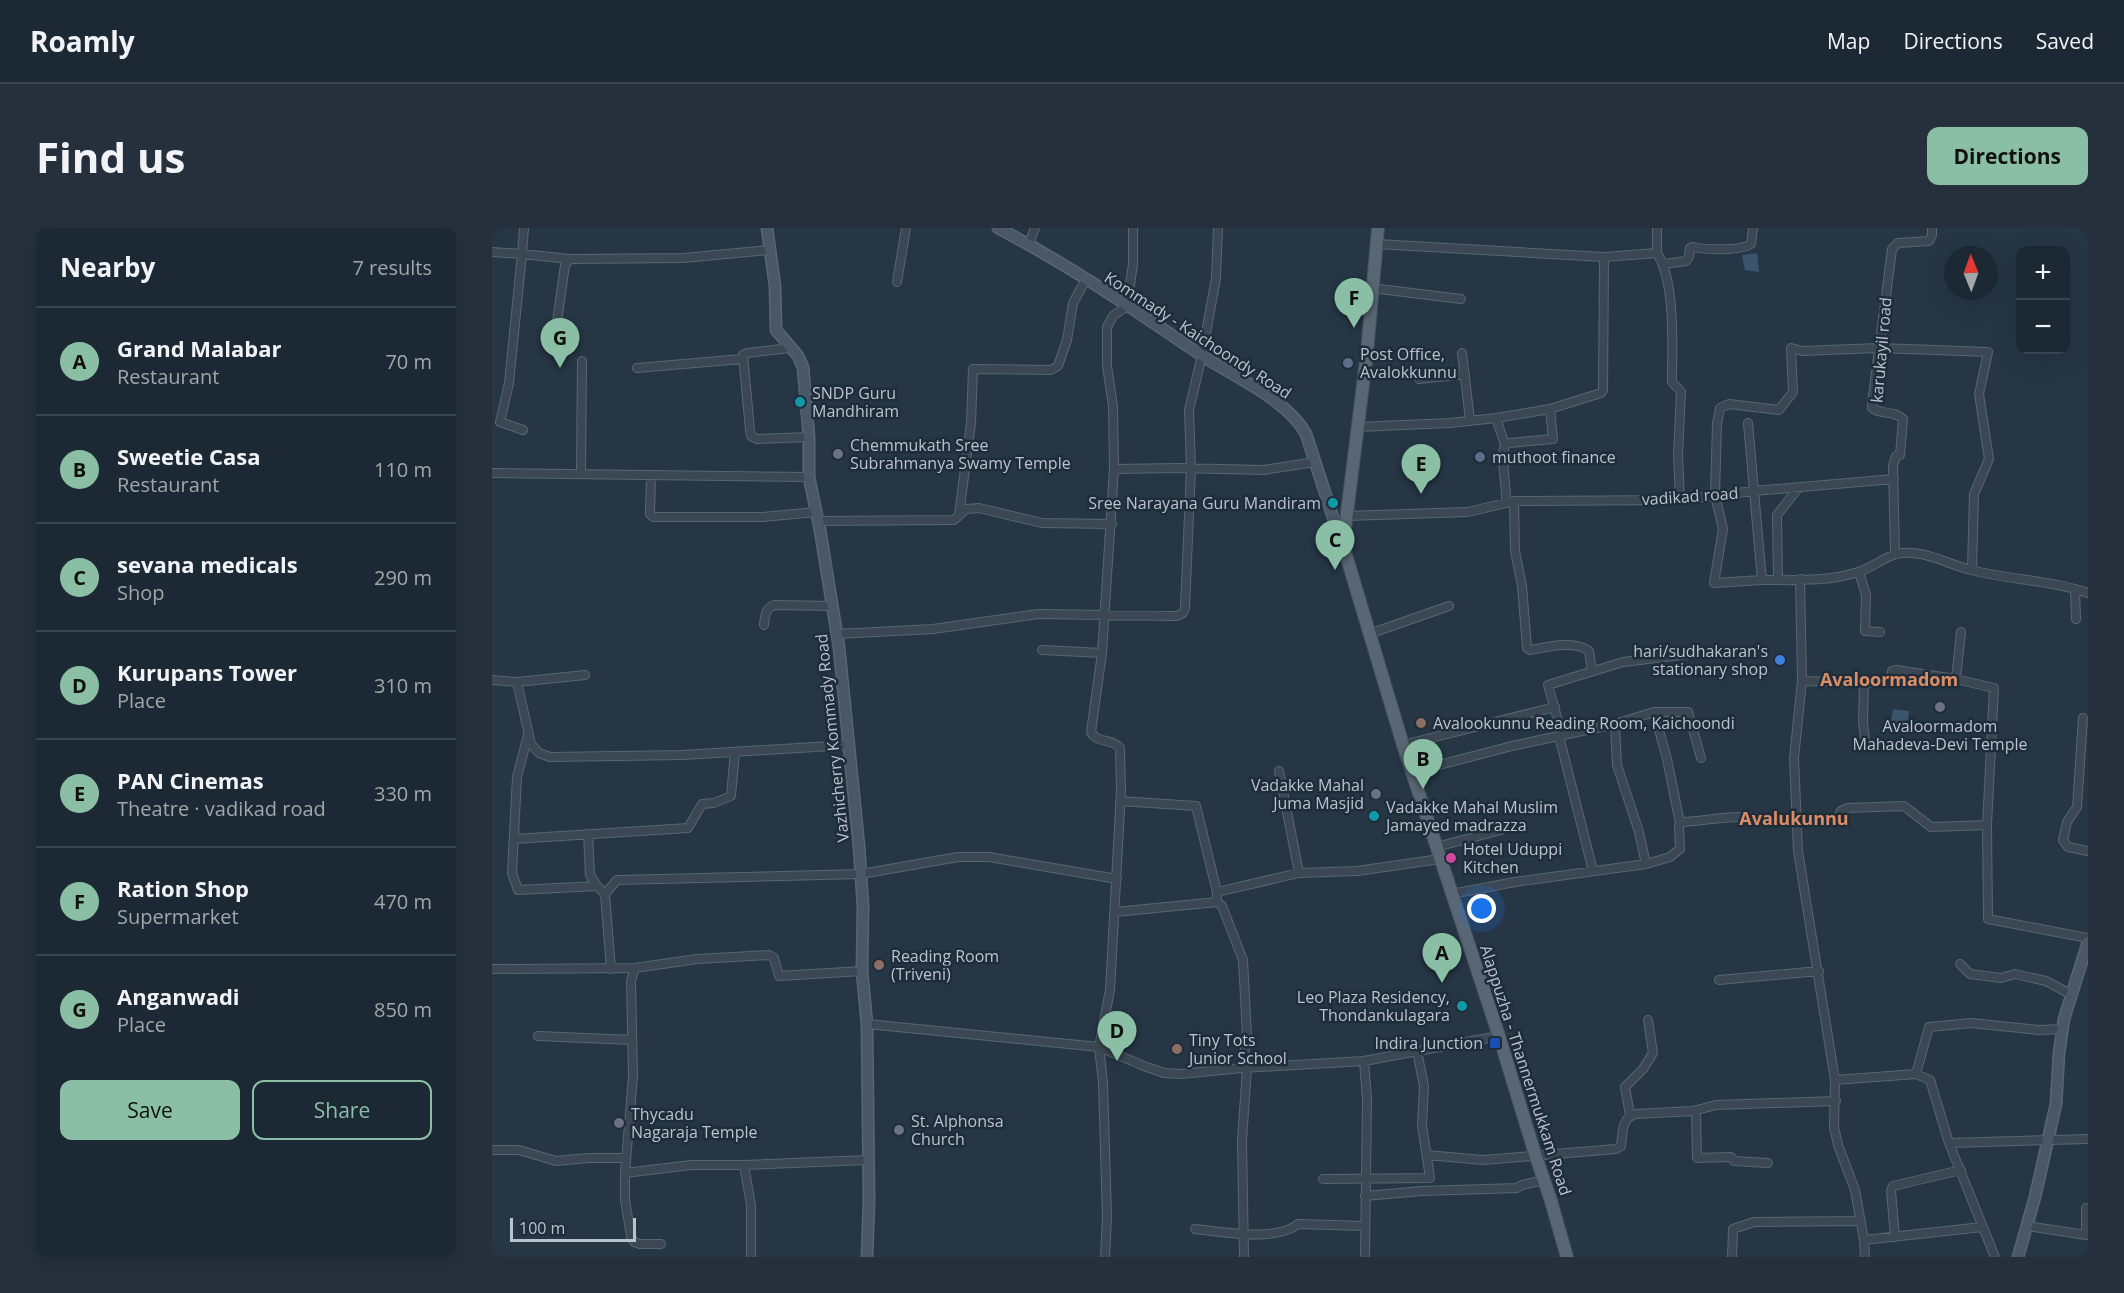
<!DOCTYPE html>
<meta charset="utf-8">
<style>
:root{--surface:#1c2834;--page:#25303c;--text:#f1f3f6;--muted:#a0a6ac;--line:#3a444f;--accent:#8abfa5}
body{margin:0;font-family:"Open Sans",sans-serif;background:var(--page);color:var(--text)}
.controls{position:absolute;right:18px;top:18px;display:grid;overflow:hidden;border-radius:12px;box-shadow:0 6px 24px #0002}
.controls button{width:54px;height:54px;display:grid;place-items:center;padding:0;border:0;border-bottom:2px solid var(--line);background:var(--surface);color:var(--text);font:30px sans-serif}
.compass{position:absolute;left:1452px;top:18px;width:54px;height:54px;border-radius:50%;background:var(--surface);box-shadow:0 6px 24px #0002;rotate:359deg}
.scale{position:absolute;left:18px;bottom:15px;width:126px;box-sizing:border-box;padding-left:6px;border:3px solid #b9c3ce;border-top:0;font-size:16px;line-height:21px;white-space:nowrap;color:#b9c3ce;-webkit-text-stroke:4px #1f2d3a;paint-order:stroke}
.you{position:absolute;left:990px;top:681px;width:21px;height:21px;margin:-15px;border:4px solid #fff;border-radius:50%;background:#1a73e8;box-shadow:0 0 0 9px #1a73e833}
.badge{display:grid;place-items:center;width:39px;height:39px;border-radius:50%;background:var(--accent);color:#111;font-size:20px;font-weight:700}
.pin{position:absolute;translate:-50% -50px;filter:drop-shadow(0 2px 3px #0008)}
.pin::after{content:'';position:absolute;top:32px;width:21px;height:18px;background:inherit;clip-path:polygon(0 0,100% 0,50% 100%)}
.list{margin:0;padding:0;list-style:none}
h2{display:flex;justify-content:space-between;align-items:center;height:78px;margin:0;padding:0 24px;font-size:26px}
h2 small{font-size:20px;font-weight:400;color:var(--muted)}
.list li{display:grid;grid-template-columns:39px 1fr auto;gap:18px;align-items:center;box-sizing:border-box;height:108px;padding:0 24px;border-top:2px solid var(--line)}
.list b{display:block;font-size:22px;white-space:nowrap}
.list p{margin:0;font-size:20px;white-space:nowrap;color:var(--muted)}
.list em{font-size:20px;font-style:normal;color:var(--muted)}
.actions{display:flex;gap:12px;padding:18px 24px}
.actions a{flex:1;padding:14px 0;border:2px solid var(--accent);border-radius:12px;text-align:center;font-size:21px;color:var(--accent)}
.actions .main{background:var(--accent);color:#111}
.map{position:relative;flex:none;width:1596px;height:1029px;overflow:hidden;border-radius:12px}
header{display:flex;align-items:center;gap:36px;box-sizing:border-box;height:84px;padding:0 30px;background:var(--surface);border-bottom:2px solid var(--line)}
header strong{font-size:28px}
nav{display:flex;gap:33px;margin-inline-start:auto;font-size:21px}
.intro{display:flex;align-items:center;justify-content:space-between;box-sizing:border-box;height:144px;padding:0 36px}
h1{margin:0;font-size:42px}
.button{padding:15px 27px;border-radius:12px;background:var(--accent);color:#111;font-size:21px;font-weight:700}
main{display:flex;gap:36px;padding:0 36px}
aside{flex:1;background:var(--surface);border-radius:12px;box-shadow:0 6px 24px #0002}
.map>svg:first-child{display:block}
.water{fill:#3c556e}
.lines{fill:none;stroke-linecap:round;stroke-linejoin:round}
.street-casing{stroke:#596672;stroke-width:10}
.secondary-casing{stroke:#596672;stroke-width:13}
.primary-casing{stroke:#44515e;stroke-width:14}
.street{stroke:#3b4854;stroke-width:8}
.secondary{stroke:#495767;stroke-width:10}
.primary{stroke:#596774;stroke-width:12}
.service-dot{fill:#5c6f8a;stroke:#1f2d3a;stroke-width:2}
.culture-dot{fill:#0f9aa8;stroke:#1f2d3a;stroke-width:2}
.worship-dot{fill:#6b7280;stroke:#1f2d3a;stroke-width:2}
.shop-dot{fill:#3f7fe0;stroke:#1f2d3a;stroke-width:2}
.education-dot{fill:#8d6e63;stroke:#1f2d3a;stroke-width:2}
.hotel-dot{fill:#d1479c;stroke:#1f2d3a;stroke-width:2}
.transit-dot{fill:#1a4fb4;stroke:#1f2d3a;stroke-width:2}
.labels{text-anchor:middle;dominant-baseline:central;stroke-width:5;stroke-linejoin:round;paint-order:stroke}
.street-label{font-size:16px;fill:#b9c3ce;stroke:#1f2d3a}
.poi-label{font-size:16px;fill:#b9c3ce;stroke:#1f2d3a;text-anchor:start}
.neighbourhood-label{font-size:18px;font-weight:bold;fill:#db8e66;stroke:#1f2d3a}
</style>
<header>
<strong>Roamly</strong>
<nav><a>Map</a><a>Directions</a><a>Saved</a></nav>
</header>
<div class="intro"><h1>Find us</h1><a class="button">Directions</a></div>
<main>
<aside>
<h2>Nearby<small>7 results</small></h2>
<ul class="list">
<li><span class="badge">A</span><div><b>Grand Malabar</b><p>Restaurant</p></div><em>70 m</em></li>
<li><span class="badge">B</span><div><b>Sweetie Casa</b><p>Restaurant</p></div><em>110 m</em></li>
<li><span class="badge">C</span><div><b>sevana medicals</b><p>Shop</p></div><em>290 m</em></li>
<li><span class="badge">D</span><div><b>Kurupans Tower</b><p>Place</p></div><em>310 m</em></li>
<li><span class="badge">E</span><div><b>PAN Cinemas</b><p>Theatre · vadikad road</p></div><em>330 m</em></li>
<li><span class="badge">F</span><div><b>Ration Shop</b><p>Supermarket</p></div><em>470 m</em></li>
<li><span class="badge">G</span><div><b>Anganwadi</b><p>Place</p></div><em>850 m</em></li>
</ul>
<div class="actions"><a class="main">Save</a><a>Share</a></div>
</aside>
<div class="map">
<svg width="1596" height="1029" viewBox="0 0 1596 1029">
<rect width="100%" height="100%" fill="#263645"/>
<path class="water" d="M1265,25l2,19 -14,-2 -3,-15z
M1401,481l16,2 -2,19 -17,-2z"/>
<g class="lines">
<defs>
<path id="street" d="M1165,0v25
M537,16l6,-16
M885,16l227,13 53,-4c19,30 15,94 15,129l9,10 -3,63 2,45
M0,24l30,2 2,-26
M1172,36l22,-3 3,-4 1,-9 3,-1c13,3 48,4 58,-3l2,-16
M405,54l9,-54
M879,60l90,11
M298,120l-43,5 -4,2 7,75 1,6 6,3 52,-2
M61,122l12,-85 5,-6 113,-1 87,-8
M970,125l8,67
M145,140l105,-9
M927,151l46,-5
M1004,190l9,27
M1256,195l6,68 140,-12
M865,199l93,-4 46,-5 54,-9 51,-16 2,-3 1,-133
M31,202l-23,-8 9,-39 13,-129 48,5
M622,241l65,-1 85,2 51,-8
M0,245l317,4
M89,245l1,-112
M159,247l-1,39 3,3h109l54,-5
M1022,273l1,50 7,35 5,62 3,2c17,-3 44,-10 59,1l3,20
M1014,275c1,-17 -6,-44 -1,-58l3,-2 45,-4 -3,-30
M467,287l12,-92 2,-54 78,1 7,-4 9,-26 6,-37 13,-24
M854,288l122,-4 46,-11 166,-1 74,-9 8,89c31,0 67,2 96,-8 13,-4 25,-14 38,-18 25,-6 51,10 75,16 39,10 79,10 117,23
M326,293l136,-1 12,-11 13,-1 63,15 70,1
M1403,326l-2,-88 3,-10 4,-1 3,-36c-9,-9 -22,-4 -31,-11l1,-12 19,-147 6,-6 31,-2 3,-6v-7
M1367,344l7,23 -1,36 15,1
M1308,351l2,102 -8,77 4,93 37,229 -1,47 4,18 17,45 9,50 1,17
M1270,352l-48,3 9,-54 -8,-34 2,-71 3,-16 9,-4 50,6 14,-18 -2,-44 11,3 77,-3 109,4 -9,42 10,65 -15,35 -2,76
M1286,352l-1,-65 22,-28
M1583,361l1,30
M272,397c1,-9 1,-16 10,-20l58,1
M345,406l96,-5 105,-15 139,2 6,-3 2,-5 6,-140 -2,-58 13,-55 14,-77 2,-50
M877,406l80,-28
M550,422l60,3
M1464,451l38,9 -7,137 1,94 100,19
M0,452l25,2 68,-7
M1310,453l62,2 27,-2 1,-10 4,-1 60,9 5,-47
M25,454l14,62 8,9 11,4 133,-2 165,-10
M1372,455l-1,39 2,17
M1162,484h34l13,46
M1591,490l-6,89 -10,15 -4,18 5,7 20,4
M1123,496l2,41 22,67 7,32
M36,507l-11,42 -5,96 6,17 79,-4 8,8 6,75
M1070,507l-14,-50 75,-23 83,-10
M1067,508l34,135
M911,517l152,-38
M787,543l20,102
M920,544l100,-26 103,-22 39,-12 13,47 13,64
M96,606l2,41 7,11
M22,611l174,-11 14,-24 12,-1 17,-7 4,-44
M944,619l65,-17
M725,664l82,-19 58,-2 83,-12
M113,666l12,-14 244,-6 97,-17h31l128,22
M959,666l64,-12 131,-18 24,-7 10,-8 -1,-23 1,-3 3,-1c19,-1 37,-5 56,-5 31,1 67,8 97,4l5,-10 6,-3 57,-2 27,21 56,-2
M725,674l5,4 21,54 4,76 -5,32
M623,684l102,-10v-10l-21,-86 -76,-5
M1468,736l10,10 31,4 14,-4 13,3 18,4 26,14
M0,741l143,-1
M1227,752l100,-9
M375,796l232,23 45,19 20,7 17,1 61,-6 122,-7 135,-25
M46,808l94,4
M872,833l3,38 -2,158
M1424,846l13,-47 42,-4 67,7 25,-1
M1343,852l81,-6 14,6 19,63 46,114
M1204,883l1,47 34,-1 3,4 34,2
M1138,887l-5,-28 18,-18 10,-16 -5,-33
M1457,915l139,-4
M0,922h27l37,11 33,-3h37
M935,927l56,5 133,-11 5,-3c2,-13 0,-28 15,-32l57,-3 23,-6 120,-4
M252,937l7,40v52
M133,945l66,-8h53l123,-5
M831,951l107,-1 -8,-53 2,-39 -7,-35
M873,968l57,-5 95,-3 5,-3 22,-5
M1535,998l59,9v-27
M703,1001c28,3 81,13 103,-5l67,2
M1403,1009l-4,-46 2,-5 68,-16
M1372,1012l118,-13
M169,1016h-21l-6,-2 -3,-6 -6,-36v-27l8,-97 -2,-95 4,-13 62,-9 72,-4 5,3 5,18 83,-5
M613,1029l2,-40 -4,-134 -4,-36 11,-57 11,-199 -1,-43c-8,-10 -23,-4 -29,-16l11,-79 12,-184 -1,-63 -6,-40v-39l6,-11 14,-10 6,-42v-36
M752,1029l-2,-117 5,-72
M1240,1029l1,-28 21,-7 107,-1"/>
<path id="secondary" d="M275,0l8,58 1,44 22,26 5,11 6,70v40l11,53 19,117 20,199 4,61 -1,64 5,53 2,177 -2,56
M506,0c71,37 137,82 203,127 32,21 87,45 105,79l36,111
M1526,1029l17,-60 21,-93 3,-51 5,-34 24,-77"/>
<path id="primary" d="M886,0l-11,125 -24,192 60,200 96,291 36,118 16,47 16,56"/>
</defs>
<use href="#street" class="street-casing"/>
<use href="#secondary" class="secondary-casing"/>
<use href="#primary" class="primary-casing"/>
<use href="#street" class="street"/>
<use href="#secondary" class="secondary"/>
<use href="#primary" class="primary"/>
</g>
<g class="service-dot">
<circle cx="856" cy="135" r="6"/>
<circle cx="988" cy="229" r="6"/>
</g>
<g class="culture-dot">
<circle cx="308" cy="174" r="6"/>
<circle cx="841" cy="275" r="6"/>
<circle cx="882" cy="588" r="6"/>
<circle cx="970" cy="778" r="6"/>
</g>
<g class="worship-dot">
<circle cx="346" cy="226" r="6"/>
<circle cx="1448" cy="479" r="6"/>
<circle cx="884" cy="566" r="6"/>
<circle cx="127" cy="895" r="6"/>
<circle cx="407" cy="902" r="6"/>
</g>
<circle class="shop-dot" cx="1288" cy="432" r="6"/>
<g class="education-dot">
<circle cx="929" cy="495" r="6"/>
<circle cx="387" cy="737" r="6"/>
<circle cx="685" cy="821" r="6"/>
</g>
<circle class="hotel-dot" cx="959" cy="630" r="6"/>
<rect class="transit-dot" x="997" y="809" width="12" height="12" rx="3"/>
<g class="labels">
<g class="street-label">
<text transform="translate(706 107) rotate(33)">Kommady - Kaichoondy Road</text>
<text transform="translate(1389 122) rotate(-85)">karukayil road</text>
<text transform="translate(1198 268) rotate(-4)">vadikad road</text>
<text transform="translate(340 510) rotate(-96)">Vazhicherry Kommady Road</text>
<text transform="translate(1034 842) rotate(72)">Alappuzha - Thannermukkam Road</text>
</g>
<g class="poi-label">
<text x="868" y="126">Post Office,<tspan x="868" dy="18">Avalokkunnu</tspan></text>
<text x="320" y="165">SNDP Guru<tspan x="320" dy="18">Mandhiram</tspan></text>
<text x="358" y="217">Chemmukath Sree<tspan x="358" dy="18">Subrahmanya Swamy Temple</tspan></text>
<text x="1000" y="229">muthoot finance</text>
<text x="829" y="275" text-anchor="end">Sree Narayana Guru Mandiram</text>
<text x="1276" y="423" text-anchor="end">hari/sudhakaran's<tspan x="1276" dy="18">stationary shop</tspan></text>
<text x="941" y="495">Avalookunnu Reading Room, Kaichoondi</text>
<text x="1448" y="498" text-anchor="middle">Avaloormadom<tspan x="1448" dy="18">Mahadeva-Devi Temple</tspan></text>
<text x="872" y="557" text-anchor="end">Vadakke Mahal<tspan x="872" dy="18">Juma Masjid</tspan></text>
<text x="894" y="579">Vadakke Mahal Muslim<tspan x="894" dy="18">Jamayed madrazza</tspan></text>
<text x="971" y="621">Hotel Uduppi<tspan x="971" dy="18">Kitchen</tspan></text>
<text x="399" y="728">Reading Room<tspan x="399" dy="18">(Triveni)</tspan></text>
<text x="958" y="769" text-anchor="end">Leo Plaza Residency,<tspan x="958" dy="18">Thondankulagara</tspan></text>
<text x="697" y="812">Tiny Tots<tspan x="697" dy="18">Junior School</tspan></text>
<text x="991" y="815" text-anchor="end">Indira Junction</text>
<text x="139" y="886">Thycadu<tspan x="139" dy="18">Nagaraja Temple</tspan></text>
<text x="419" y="893">St. Alphonsa<tspan x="419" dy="18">Church</tspan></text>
</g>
<g class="neighbourhood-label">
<text x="1397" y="451">Avaloormadom</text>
<text x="1302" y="590">Avalukunnu</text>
</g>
</g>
</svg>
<div class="controls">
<button>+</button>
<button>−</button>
</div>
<svg class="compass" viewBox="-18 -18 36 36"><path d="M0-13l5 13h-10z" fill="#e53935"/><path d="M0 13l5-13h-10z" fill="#a0a6ac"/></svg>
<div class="scale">100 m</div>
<div class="you"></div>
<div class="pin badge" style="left:950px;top:755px">A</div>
<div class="pin badge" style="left:931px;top:561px">B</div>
<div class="pin badge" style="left:843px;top:342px">C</div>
<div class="pin badge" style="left:625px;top:833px">D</div>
<div class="pin badge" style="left:929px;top:266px">E</div>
<div class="pin badge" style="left:862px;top:100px">F</div>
<div class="pin badge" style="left:68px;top:140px">G</div>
</div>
</main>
